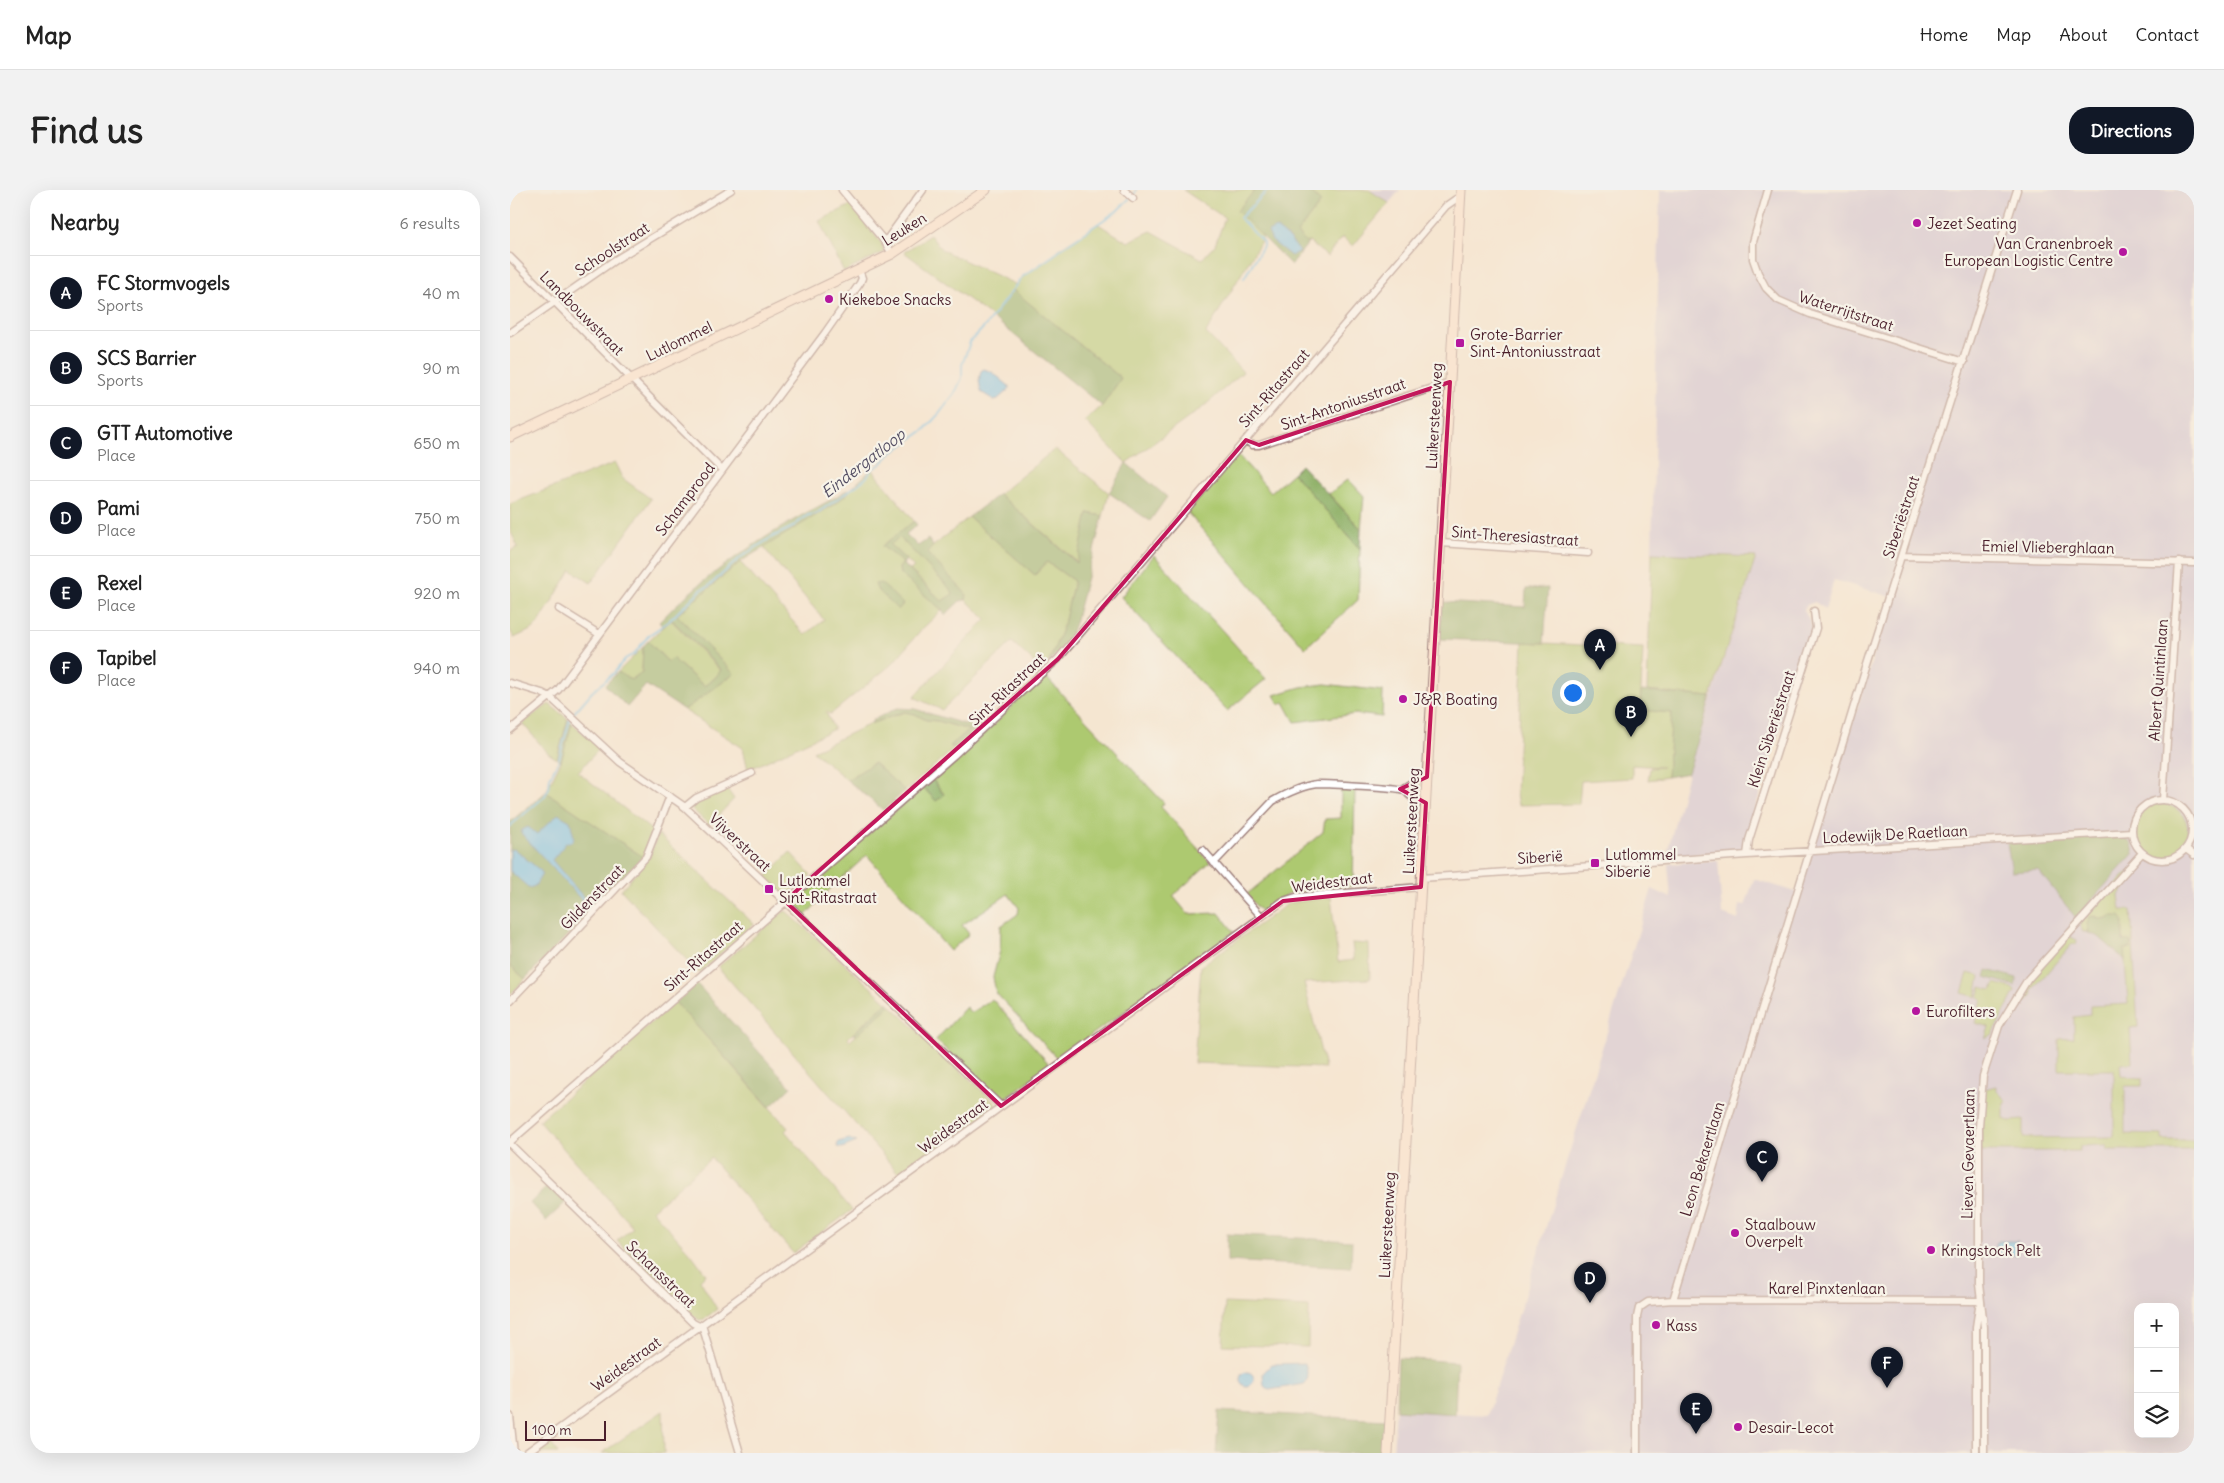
<!DOCTYPE html>
<meta charset="utf-8">
<style>
:root{--surface:#fff;--page:#f2f2f2;--text:#222;--muted:#767676;--line:#e0e0e0;--accent:#111827}
body{margin:0;font-family:Delius,sans-serif;background:var(--page);color:var(--text)}
.controls{position:absolute;right:15px;bottom:15px;display:grid;overflow:hidden;border-radius:10px;box-shadow:0 5px 20px #0002}
.controls button{width:45px;height:45px;display:grid;place-items:center;padding:0;border:0;border-bottom:1px solid var(--line);background:var(--surface);color:var(--text);font:25px sans-serif}
.scale{position:absolute;left:15px;bottom:12px;width:81px;box-sizing:border-box;padding-left:5px;border:2px solid #4a1f2b;border-top:0;font-size:14px;line-height:18px;white-space:nowrap;color:#4a1f2b;-webkit-text-stroke:4px #f7f3e8;paint-order:stroke}
.you{position:absolute;left:1062px;top:502px;width:18px;height:18px;margin:-12px;border:4px solid #fff;border-radius:50%;background:#1a73e8;box-shadow:0 0 0 8px #1a73e833}
.badge{display:grid;place-items:center;width:32px;height:32px;border-radius:50%;background:var(--accent);color:#fff;font-size:16px;font-weight:700}
.pin{position:absolute;translate:-50% -41px;filter:drop-shadow(0 1px 2px #0008)}
.pin::after{content:'';position:absolute;top:26px;width:18px;height:15px;background:inherit;clip-path:polygon(0 0,100% 0,50% 100%)}
.list{margin:0;padding:0;list-style:none}
h2{display:flex;justify-content:space-between;align-items:center;height:65px;margin:0;padding:0 20px;font-size:21px}
h2 small{font-size:16px;font-weight:400;color:var(--muted)}
.list li{display:grid;grid-template-columns:32px 1fr auto;gap:15px;align-items:center;box-sizing:border-box;height:75px;padding:0 20px;border-top:1px solid var(--line)}
.list b{display:block;font-size:19px;white-space:nowrap}
.list p{margin:0;font-size:16px;white-space:nowrap;color:var(--muted)}
.list em{font-size:16px;font-style:normal;color:var(--muted)}
.icon{flex:none;width:28px;height:28px;fill:none;stroke:currentColor;stroke-width:2;stroke-linecap:round;stroke-linejoin:round}
.map{position:relative;flex:none;width:1684px;height:1263px;overflow:hidden;border-radius:20px}
header{display:flex;align-items:center;gap:30px;box-sizing:border-box;height:70px;padding:0 25px;background:var(--surface);border-bottom:1px solid var(--line)}
header strong{font-size:24px}
nav{display:flex;gap:28px;margin-inline-start:auto;font-size:18px}
.intro{display:flex;align-items:center;justify-content:space-between;box-sizing:border-box;height:120px;padding:0 30px}
h1{margin:0;font-size:35px}
.button{padding:12px 22px;border-radius:20px;background:var(--accent);color:#fff;font-size:18px;font-weight:700}
main{display:flex;gap:30px;padding:0 30px}
aside{flex:1;background:var(--surface);border-radius:20px;box-shadow:0 5px 20px #0002}
.map>svg:first-child{display:block}
.industrial{fill:#c9bfd7;fill-rule:evenodd}
.green{fill:#adc96f;stroke:#7c744d}
.forest{fill:#8aad62;stroke:#6a6646;fill-rule:evenodd}
.water{fill:#6ec0ea;stroke:#5c708a}
.lines{fill:none;stroke-linecap:round;stroke-linejoin:round}
.stream{stroke:#6ec0ea;stroke-width:2}
.minor-casing{stroke:#a0827e;stroke-width:9}
.secondary-casing{stroke:#a0827e;stroke-width:11}
.minor{stroke:#fff;stroke-width:6}
.secondary{stroke:#fde4d0;stroke-width:9}
.marked{fill:none;stroke:#c2185b;stroke-width:4;stroke-linejoin:round}
.poi-dot{fill:#b5179e;stroke:#f7f3e8;stroke-width:2}
.labels{text-anchor:middle;dominant-baseline:central;stroke-width:4.5;stroke-linejoin:round;paint-order:stroke}
.poi-label{font-size:15px;fill:#4a1f2b;stroke:#f7f3e8;text-anchor:start}
.street-label{font-size:15px;fill:#4a1f2b;stroke:#f7f3e8}
.water-label{font-size:16px;font-style:italic;fill:#554f64;stroke:#f7f3e8}
</style>
<header>
<strong>Map</strong>
<nav><a>Home</a><a>Map</a><a>About</a><a>Contact</a></nav>
</header>
<div class="intro"><h1>Find us</h1><a class="button">Directions</a></div>
<main>
<aside>
<h2>Nearby<small>6 results</small></h2>
<ul class="list">
<li><span class="badge">A</span><div><b>FC Stormvogels</b><p>Sports</p></div><em>40 m</em></li>
<li><span class="badge">B</span><div><b>SCS Barrier</b><p>Sports</p></div><em>90 m</em></li>
<li><span class="badge">C</span><div><b>GTT Automotive</b><p>Place</p></div><em>650 m</em></li>
<li><span class="badge">D</span><div><b>Pami</b><p>Place</p></div><em>750 m</em></li>
<li><span class="badge">E</span><div><b>Rexel</b><p>Place</p></div><em>920 m</em></li>
<li><span class="badge">F</span><div><b>Tapibel</b><p>Place</p></div><em>940 m</em></li>
</ul>
</aside>
<div class="map">
<svg width="1684" height="1263" viewBox="0 0 1684 1263">
<rect width="100%" height="100%" fill="#f7f3e8"/>
<filter id="ink" filterUnits="userSpaceOnUse"><feTurbulence type="fractalNoise" baseFrequency=".02" numOctaves="2"/><feDisplacementMap in="SourceGraphic" scale="10" xChannelSelector="R" yChannelSelector="G"/><feConvolveMatrix kernelMatrix="1 2 1 2 8 2 1 2 1" color-interpolation-filters="sRGB"/></filter>
<filter id="wash" filterUnits="userSpaceOnUse"><feTurbulence type="fractalNoise" baseFrequency=".0096" numOctaves="4" result="noise"/><feDisplacementMap in="SourceGraphic" scale="20" xChannelSelector="R" yChannelSelector="G"/><feGaussianBlur stdDeviation="1.12" result="paint"/><feColorMatrix in="noise" values="0 0 0 0 0 0 0 0 0 0 0 0 0 0 0 0 0 1.4 0 .05"/><feComposite in="paint" operator="in"/></filter>
<g filter="url(#wash)">
<rect width="100%" height="100%" fill="#f5e6d1"/>
<path class="industrial" d="M859,0h31l-11,13z
M1150,0h534v1260l-5,3h-796l3,-43 91,5 165,-526 19,9 -3,-34 50,-4 4,54 16,6 2,-15 5,1 9,-27 45,14 93,-296 -58,-17 -9,29 -10,-7 -8,3 -3,5 7,14v8l-69,218 -76,7 22,-84 68,-216 -104,-4zM1628,1117h37v127h-37z"/>
<path class="green" d="M673,0h72l-17,21 26,25 -58,97 37,39 -41,36 -76,55 -41,-42 17,-15 19,-28 -109,-88 -20,27 -88,-65 26,-17 12,15 75,35 5,-8 32,-22 6,-7 38,-24 30,18 23,-11 51,28 13,-14 10,-27z
M798,0h61l20,13 -36,43 -11,-9 -15,19 -18,-14 -3,1 -9,-10 24,-31z
M341,15l31,39 2,8 -40,20 -25,-51z
M545,259l54,44 -6,23 -15,-3 -10,50 -79,-69z
M727,264l34,38 22,-19 67,76 -2,51 -53,48 -118,-136z
M105,273l7,15 29,21 -60,84 -20,-13 -31,51 -7,8 -19,9 -4,-8v-79l8,-4 -8,-17v-26z
M362,279l42,52 -32,25 21,17 -4,5 1,6 42,36 -22,21 -28,33 -61,50 -5,-2 8,17 -86,41 -5,-22 -59,-38 50,-36 -57,-59 63,-53 65,73 19,-15 -61,-73 73,-44z
M838,289l16,17 -3,33 -32,-35z
M459,327l66,58 12,-13 27,19 -10,43 -15,38 -9,6 -28,-26 -70,68 -28,-13 72,-78 -20,-19 1,-5 -41,-43z
M389,346l53,55 2,3 -12,7 -32,-31 4,-3 -24,-22z
M1142,363l104,4 -45,140 -64,-6z
M644,365l112,124 -39,32 -106,-114z
M161,430l50,51 -6,7 -11,8 -32,-28 -4,4 -20,-21z
M1013,452l120,6 -3,62 32,3 -5,64 -19,3 2,-12 12,-1 -30,-2v13l-51,3 -2,23 -61,1 -2,-11z
M133,457l-1,25 -11,8 -13,-8z
M531,482l123,131 -3,4 49,55 -37,34 15,18 31,-1 15,19 -176,127 -62,-66 -3,-16 7,-26 1,-25 17,-12 1,-6 -11,-14 -46,31 7,9 -19,17 -83,-96 -36,33 -26,28 -13,-16 131,-113 13,14 8,-7 -12,-15c39,-32 78,-66 109,-107z
M815,494l58,7 -1,26 -26,-3 -61,8 -11,-20 -4,3 -6,-10 27,-8z
M39,514l19,15 -11,40 -9,-6 -26,-30z
M394,522l11,2 11,6 12,1 31,9 -19,16 5,2 -50,43 -31,-28 -27,17 -34,-29 57,-27z
M62,533l28,25 -22,24 76,60 -11,25 -97,-65 15,-31z
M909,592l2,1 -1,15 -2,1 -12,-11z
M217,599l7,10 -25,26 -17,-16 -1,-5 7,-5z
M831,599h14l-2,97 -62,7 -30,18 -15,-16 77,-63 2,-13 16,-1z
M1624 641a27 27 0 1 1 54 0a27 27 0 1 1-54 0Z
M148,644l96,90 -55,49 -78,-83 29,-34z
M280,662l21,23 -22,18c-10,3 -18,-9 -24,-15z
M1617,683h4l2,5 -14,17 2,15h10l7,117 -8,1 2,35 -12,1 1,12 21,2v8h-17v48l37,1v5h32v10h-87l-1,-5 -26,1v5h-99v-38l3,-24 12,-3v4l11,11 -3,2v16l5,2 14,-1v18l91,-1v-67h-55v-31l15,-1v-21l16,-2v-9l38,-2 -4,-55h7l-23,-31 -7,1 -5,-3 -6,1 -1,15h-6l-4,-7z
M821,707l7,65 16,-2 -2,-17 17,1 1,35 -66,4 21,85 -131,-5 7,-97 88,-63z
M276,721l101,91 -39,36 2,3 40,-36 105,98 1,3 -3,3 -92,67 -183,-209 65,-55z
M1559,746l8,4 -1,5 -3,-2 -42,48 2,3c-5,7 -9,9 -17,8l19,-28z
M0,775l15,14 -15,16z
M1458,783l12,3 -4,21 -14,-4z
M1485,793l17,5 3,3 -22,43 -8,5 4,-12 -14,-4 7,-24 -4,-2 3,-10 11,3z
M482,809l58,66 -47,35 -7,-3 -60,-57 30,-33 5,6z
M165,812l113,126 -3,3 67,79 -59,43 -82,-95 -59,52 40,45 14,19 -6,6 17,29 -13,10 -5,1 -15,-12 -67,-67 16,-14 -94,-106z
M715,1113l84,4 -1,40 -85,-2z
M153,1221l1,42h-62z
M39,1251l9,12h-25z"/>
<path class="forest" d="M745,0h53l13,12 -24,31 9,10 3,-1 -18,23 -54,-54zM766,39l11,7 6,7 -6,10 -5,-5z
M503,100l108,88 -19,28 -110,-89z
M616,273l41,34 -17,24 -41,-28z
M791,275l60,64 -1,20 -67,-76z
M337,300l2,2 -13,11 -96,59 -63,53 57,59 -50,36 -38,-25 -19,22 -22,-22 13,-13 13,8 11,-8 1,-25 5,-6 20,21 4,-4 32,28 11,-8 6,-8 -49,-50 -9,7 -4,-5c37,-39 83,-71 128,-98 20,-13 41,-21 60,-34z
M489,304l78,69 11,-50 15,3 -28,107 -7,19 -19,20 15,-38 10,-43 -27,-19 -12,13 -66,-58z
M404,331l3,4 -11,9 12,12 10,-7 5,7 -6,7 40,42 -1,5 -6,1 -15,14 -3,-5 -42,-36 -1,-6 4,-5 -21,-17zM389,347l53,54 1,3 -11,7 -39,-37 3,-4 -16,-15z
M371,393l22,21 -5,6 -21,-21 -2,-5z
M1038,398l-4,55 -104,-4 2,-37 83,5 1,-18z
M1131,501l70,6 -23,76 -21,4 5,-64 -32,-3z
M387,518l18,1 49,15h18l-27,24 -5,-2 19,-16 -31,-9 -12,-1 -11,-6 -11,-2 -34,12 3,-4z
M58,529l4,4 -11,38 -4,-2z
M364,573l31,28 -22,19 -36,-30z
M422,589l12,16 -8,6 -13,-14z
M36,602l97,65 -118,122 -15,-14v-143z
M1604,646c11,2 21,5 19,18l-57,64 -38,-48 -26,2 -5,-29z
M1583,726l8,3 7,-1 2,-2h10l3,4v21h7l1,8h-7l1,11 -26,-23 -13,-5h3l-2,-9 3,-6z
M1477,780l30,8 -2,8 -30,-9z
M187,794l94,103 -21,20 -95,-105z
M378,812l2,3 -34,31 -3,-2z
M39,995l17,17 -20,19 -16,-18z
M717,1044l125,7 -1,27 -124,-7z
M888,1168l59,4 -2,52 -59,-4z
M709,1221l167,9 -2,33h-168z"/>
<path class="water" d="M766,38c9,6 17,14 23,23l-8,5 -19,-15 -4,-9z
M474,179l8,3 17,14v3l-11,10 -4,1 -13,-8 -2,-12 2,-9z
M48,624l12,7 4,16 -2,4 -6,2 -14,17 38,45 -2,2 -67,-74 1,-3 6,-3 9,7z
M4,659l27,22 1,3 -7,12 -6,2 -19,-17v-21z
M339,949l8,3 -15,6 -5,-1 1,-5z
M1489,1051h19l-1,14 -20,-1 -1,-11z
M795,1173l3,14 -3,7 -36,6 -5,-4 -1,-13 9,-9z
M730 1189a7 7 0 1 1 14 0a7 7 0 1 1-14 0Z"/>
<g class="lines">
<path class="stream" d="M624,5l2,-5
M734,88l19,-32v-4l-23,-24 28,-28
M63,524l19,-22 22,-19 11,-14 9,-5 15,-19 19,-13 34,-33 6,-2 33,-30 31,-20 19,-9 17,-13 8,-1 41,-29 9,-7 6,-9 9,-5 8,-9 35,-25 15,-16 16,-21 7,-15v-13l8,-23 17,-18 35,-47 32,-22 6,-6 57,-38 13,-13
M0,636l34,-29 5,-9 1,-11 8,-15 12,-43"/>
</g>
</g>
<g filter="url(#ink)">
<g class="lines">
<defs>
<path id="minor" d="M332,0l43,52 7,12
M614,0l9,8
M1258,0l-15,52v17l5,14 8,15 12,12 32,14 154,48
M375,52l38,-52
M0,67l212,213
M0,143l105,-73 116,-70
M736,250l6,5h7l191,-63
M931,353l147,10
M1392,366l292,7
M49,419l40,25
M0,493l32,10 8,4 70,65 65,45 316,299
M0,540l48,-40 267,-357 35,-50 2,-5 -3,-8
M892,599l17,-11 8,-1
M1622 640a30 30 0 1 1 60 0a30 30 0 1 1-60 0Z
M1653,610l16,-238
M175,617l11,-9 56,-25
M1676,659l8,6
M693,660l58,66
M1237,665l2,-15 67,-212 -2,-17
M704,673l59,-62c14,-8 28,-15 44,-17 9,0 81,3 86,6 8,5 12,13 23,13
M911,688l326,-23 385,-23
M0,811l136,-144 24,-61
M0,952l444,-387c35,-32 68,-65 104,-96l388,-453 10,-7 5,-1
M0,954l183,179 10,5 37,125
M1163,1110l192,-630 152,-480
M0,1226l4,37
M16,1263l757,-552 13,-4 125,-10
M1127,1263v-136l2,-9 9,-6 25,-2 307,1
M1466,1263v-126l3,-20
M1474,1263v-126l-5,-43v-157l4,-51 16,-50 29,-47 114,-126"/>
<path id="secondary" d="M0,247l382,-183 94,-64
M878,1263l73,-1263"/>
</defs>
<use href="#minor" class="minor-casing"/>
<use href="#secondary" class="secondary-casing"/>
<use href="#minor" class="minor"/>
<use href="#secondary" class="secondary"/>
</g>
</g>
<path d="M0 0H1684V1263H0ZM940,192l-23,395 -27,12 26,14 -5,84 -138,14 -282,205 -216,-205 273,-242 188,-219 13,5z" fill="#f5e6d1" fill-opacity=".55" fill-rule="evenodd"/>
<path class="marked" d="M940,192l-23,395 -27,12 26,14 -5,84 -138,14 -282,205 -216,-205 273,-242 188,-219 13,5z"/>
<g class="poi-dot">
<circle cx="1407" cy="33" r="5"/>
<circle cx="1613" cy="62" r="5"/>
<circle cx="319" cy="109" r="5"/>
<rect x="945" y="148" width="10" height="10" rx="2.5"/>
<circle cx="893" cy="509" r="5"/>
<rect x="1080" y="668" width="10" height="10" rx="2.5"/>
<rect x="254" y="694" width="10" height="10" rx="2.5"/>
<circle cx="1406" cy="821" r="5"/>
<circle cx="1225" cy="1043" r="5"/>
<circle cx="1421" cy="1060" r="5"/>
<circle cx="1146" cy="1135" r="5"/>
<circle cx="1228" cy="1237" r="5"/>
</g>
<g class="labels">
<g class="poi-label">
<text x="1417" y="33">Jezet Seating</text>
<text x="1603" y="53" text-anchor="end">Van Cranenbroek<tspan x="1603" dy="17">European Logistic Centre</tspan></text>
<text x="329" y="109">Kiekeboe Snacks</text>
<text x="960" y="144">Grote-Barrier<tspan x="960" dy="17">Sint-Antoniusstraat</tspan></text>
<text x="903" y="509">J&amp;R Boating</text>
<text x="1095" y="664">Lutlommel<tspan x="1095" dy="17">Siberië</tspan></text>
<text x="269" y="690">Lutlommel<tspan x="269" dy="17">Sint-Ritastraat</tspan></text>
<text x="1416" y="821">Eurofilters</text>
<text x="1235" y="1034">Staalbouw<tspan x="1235" dy="17">Overpelt</tspan></text>
<text x="1431" y="1060">Kringstock Pelt</text>
<text x="1156" y="1135">Kass</text>
<text x="1238" y="1237">Desair-Lecot</text>
</g>
<g class="street-label">
<text transform="translate(394 39) rotate(-32)">Leuken</text>
<text transform="translate(102 59) rotate(-33)">Schoolstraat</text>
<text transform="translate(1336 121) rotate(18)">Waterrijtstraat</text>
<text transform="translate(72 123) rotate(45)">Landbouwstraat</text>
<text transform="translate(169 151) rotate(-26)">Lutlommel</text>
<text transform="translate(764 198) rotate(-49)">Sint-Ritastraat</text>
<text transform="translate(833 214) rotate(-19)">Sint-Antoniusstraat</text>
<text transform="translate(924 226) rotate(-87)">Luikersteenweg</text>
<text transform="translate(175 309) rotate(-53)">Schamprood</text>
<text transform="translate(1391 327) rotate(-72)">Siberiëstraat</text>
<text transform="translate(1005 346) rotate(4)">Sint-Theresiastraat</text>
<text transform="translate(1538 357) rotate(1)">Emiel Vlieberghlaan</text>
<text transform="translate(1648 490) rotate(-86)">Albert Quintinlaan</text>
<text transform="translate(497 499) rotate(-43)">Sint-Ritastraat</text>
<text transform="translate(1261 539) rotate(-72)">Klein Siberiëstraat</text>
<text transform="translate(901 631) rotate(-87)">Luikersteenweg</text>
<text transform="translate(1385 644) rotate(-3)">Lodewijk De Raetlaan</text>
<text transform="translate(230 652) rotate(43)">Vijverstraat</text>
<text transform="translate(1030 667) rotate(-4)">Siberië</text>
<text transform="translate(822 692) rotate(-7)">Weidestraat</text>
<text transform="translate(82 707) rotate(-46)">Gildenstraat</text>
<text transform="translate(193 766) rotate(-41)">Sint-Ritastraat</text>
<text transform="translate(443 936) rotate(-36)">Weidestraat</text>
<text transform="translate(1458 964) rotate(-89)">Lieven Gevaertlaan</text>
<text transform="translate(1192 969) rotate(-73)">Leon Bekaertlaan</text>
<text transform="translate(877 1035) rotate(-87)">Luikersteenweg</text>
<text transform="translate(151 1084) rotate(44)">Schansstraat</text>
<text x="1317" y="1098">Karel Pinxtenlaan</text>
<text transform="translate(116 1174) rotate(-36)">Weidestraat</text>
</g>
<g class="water-label">
<text transform="translate(353 273) rotate(-38)">Eindergatloop</text>
</g>
</g>
</svg>
<div class="controls">
<button>+</button>
<button>−</button>
<button><svg class="icon" aria-label="layers" viewBox="0 0 24 24"><path d="M12 4l9 5-9 5-9-5zM3 14l9 5 9-5"/></svg></button>
</div>
<div class="scale">100 m</div>
<div class="you"></div>
<div class="pin badge" style="left:1090px;top:480px">A</div>
<div class="pin badge" style="left:1121px;top:547px">B</div>
<div class="pin badge" style="left:1252px;top:992px">C</div>
<div class="pin badge" style="left:1080px;top:1113px">D</div>
<div class="pin badge" style="left:1186px;top:1244px">E</div>
<div class="pin badge" style="left:1377px;top:1198px">F</div>
</div>
</main>
